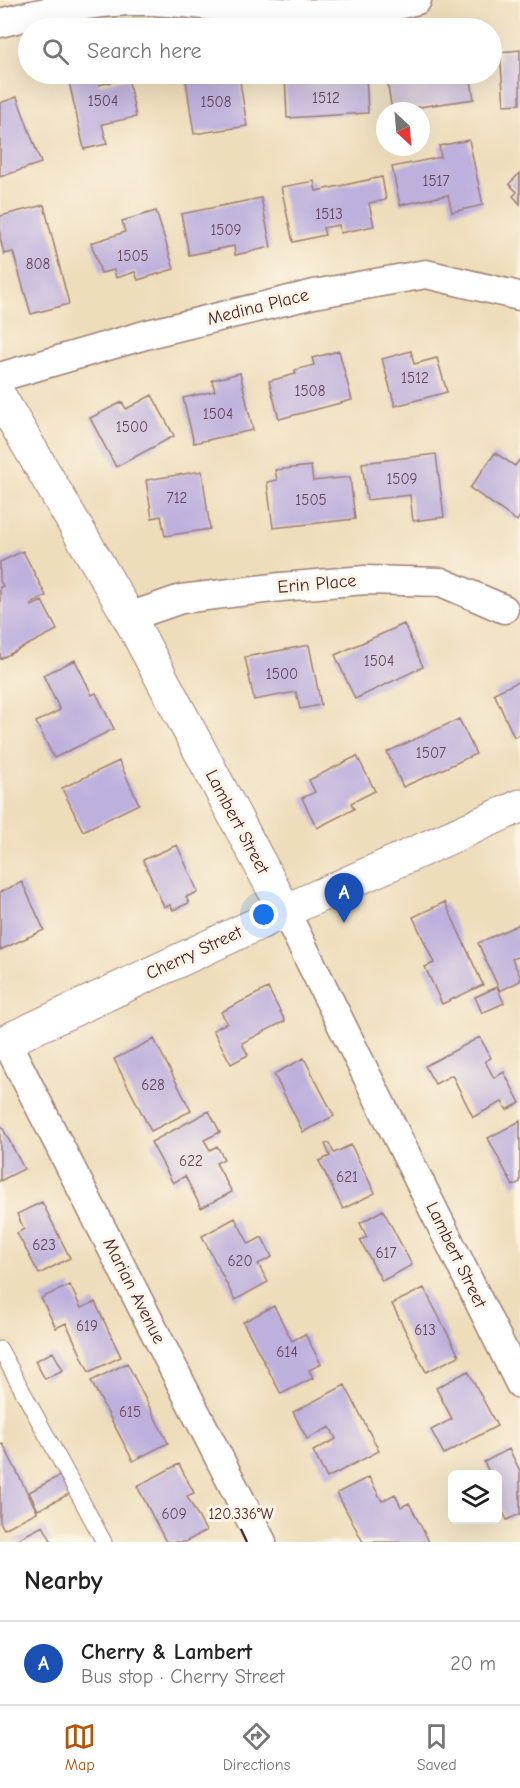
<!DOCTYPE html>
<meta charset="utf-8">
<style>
:root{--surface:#fff;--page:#f2f2f2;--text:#222;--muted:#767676;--line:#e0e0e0;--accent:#b45309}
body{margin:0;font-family:"Comic Neue",sans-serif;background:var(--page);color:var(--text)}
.controls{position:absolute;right:18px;bottom:18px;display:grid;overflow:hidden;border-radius:9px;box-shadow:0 6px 24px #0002}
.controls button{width:54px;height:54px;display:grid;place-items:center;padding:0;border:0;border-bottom:2px solid var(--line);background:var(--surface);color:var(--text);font:30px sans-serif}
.compass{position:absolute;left:376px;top:102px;width:54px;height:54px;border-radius:50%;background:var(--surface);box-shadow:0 6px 24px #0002;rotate:154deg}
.you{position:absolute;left:264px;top:915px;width:21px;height:21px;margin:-15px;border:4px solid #fff;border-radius:50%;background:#1a73e8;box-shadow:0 0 0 9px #1a73e833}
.badge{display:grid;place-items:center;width:39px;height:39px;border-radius:50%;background:var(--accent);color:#fff;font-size:20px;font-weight:700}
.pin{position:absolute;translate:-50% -50px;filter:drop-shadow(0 2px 3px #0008)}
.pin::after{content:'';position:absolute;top:32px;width:21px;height:18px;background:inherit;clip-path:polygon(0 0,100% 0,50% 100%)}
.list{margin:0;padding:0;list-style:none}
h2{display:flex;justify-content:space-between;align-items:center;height:78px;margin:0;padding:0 24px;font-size:26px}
h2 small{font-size:20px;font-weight:400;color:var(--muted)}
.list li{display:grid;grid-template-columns:39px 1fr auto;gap:18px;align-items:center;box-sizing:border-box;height:84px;padding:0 24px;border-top:2px solid var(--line)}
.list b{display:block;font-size:22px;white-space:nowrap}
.list p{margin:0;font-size:20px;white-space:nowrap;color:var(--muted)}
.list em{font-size:20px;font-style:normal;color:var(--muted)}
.icon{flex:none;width:33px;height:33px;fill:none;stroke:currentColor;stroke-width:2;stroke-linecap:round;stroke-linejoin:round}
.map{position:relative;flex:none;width:520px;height:1542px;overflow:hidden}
.search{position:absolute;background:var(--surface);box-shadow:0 6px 24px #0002;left:18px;right:18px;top:18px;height:66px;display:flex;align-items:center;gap:15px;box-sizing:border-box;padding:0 21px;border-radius:33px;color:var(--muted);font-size:22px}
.sheet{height:162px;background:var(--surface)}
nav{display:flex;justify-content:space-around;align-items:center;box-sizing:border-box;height:84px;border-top:2px solid var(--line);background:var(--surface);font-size:16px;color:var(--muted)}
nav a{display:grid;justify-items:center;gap:3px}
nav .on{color:var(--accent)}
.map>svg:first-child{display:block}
.building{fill:#beb0dd}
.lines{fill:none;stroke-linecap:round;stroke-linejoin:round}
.lane-casing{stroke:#9c7e73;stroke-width:17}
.street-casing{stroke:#9c7e73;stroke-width:31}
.secondary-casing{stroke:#9c7e73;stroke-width:35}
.lane{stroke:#fff;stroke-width:15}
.street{stroke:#fff;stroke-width:28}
.secondary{stroke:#fff;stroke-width:33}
.ticks{fill:none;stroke:#4a1f2b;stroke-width:2}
.labels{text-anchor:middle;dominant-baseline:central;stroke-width:6;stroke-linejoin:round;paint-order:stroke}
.number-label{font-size:15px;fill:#674358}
.street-label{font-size:18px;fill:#4a1f2b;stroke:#fcf5e5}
.ticks-label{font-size:15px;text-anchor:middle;fill:#4a1f2b;stroke:#fcf5e5;stroke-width:6;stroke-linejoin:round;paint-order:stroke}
</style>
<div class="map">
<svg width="520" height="1542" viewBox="0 0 520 1542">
<rect width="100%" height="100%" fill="#fcf5e5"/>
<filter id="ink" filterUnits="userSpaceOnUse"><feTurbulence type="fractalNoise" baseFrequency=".0167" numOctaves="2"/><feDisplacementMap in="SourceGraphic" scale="12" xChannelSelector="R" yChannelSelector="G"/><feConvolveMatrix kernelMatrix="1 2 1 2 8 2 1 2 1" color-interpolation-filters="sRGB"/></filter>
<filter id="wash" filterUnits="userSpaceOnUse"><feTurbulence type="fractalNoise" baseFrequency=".008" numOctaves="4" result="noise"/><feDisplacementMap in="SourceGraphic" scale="24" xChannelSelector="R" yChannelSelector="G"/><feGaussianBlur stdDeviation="1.35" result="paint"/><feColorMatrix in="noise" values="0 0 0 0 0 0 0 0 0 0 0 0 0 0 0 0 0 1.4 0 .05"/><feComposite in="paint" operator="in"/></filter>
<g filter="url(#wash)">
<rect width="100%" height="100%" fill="#edb"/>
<g id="blocks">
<path class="building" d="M520,50v54l-16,1 -4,-53z
M86,74h11l2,11 29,-7 8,39 -34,7 5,20 -23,5 -16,-72z
M185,74h28l1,4 25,-3 8,51 -53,8z
M316,74v8l22,-1 -1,-7h29l2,39 -81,5 -2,-43z
M386,74h84l4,25 -82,12z
M17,97l24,66 -41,14v-74z
M469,140l14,65 -31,7 -4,-17 -48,10 -8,-38 49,-10 -2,-11z
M520,173v31l-7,-8 4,-4 -8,-8z
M382,177l4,23 -17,3 5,23 -34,7 -1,-8 -16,3 2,7 -32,7 -12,-55 33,-6 2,10z
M261,198l10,49 -36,8 -1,-9 -45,9 -8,-41z
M44,205l25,99 -38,10 -18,-62 -9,2 -4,-16v-22z
M156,211l18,58 -36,11 -3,-8 -19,6 -2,-8 -13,3 -10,-30 34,-11 -3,-11z
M339,351l13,49 -73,19 -10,-38 27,-7 -1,-4 19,-5 -2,-7z
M411,351l3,13 23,-6 10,34 -52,14 -13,-47z
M240,373l13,57 -59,13 -11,-45 32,-7 -3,-11z
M152,395l22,41 -58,31 -26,-49 32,-16 4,7z
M495,453l20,13 5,-7v57l-3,5 -47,-33z
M436,454l8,63 -31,4 -3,-26 -43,5 -5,-37z
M311,466l2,15 37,-4 5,42 -82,9 -6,-46 10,-2 -2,-10z
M202,471l8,58 -45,7 -4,-20 -9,2 -6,-38z
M23,551l23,45 -15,8 1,2 10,-5 15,29 -57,29v-72l3,-1 -3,-5v-19z
M404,624l19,43 -68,32 -20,-44z
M309,645l12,60 -21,4 -4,-17 -42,8 -9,-43z
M75,660l17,35 4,-2 18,36 -60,29 -18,-36 24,-12 -17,-35z
M520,681v54l-6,2 -20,-44z
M459,719l17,35 -73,33 -16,-35z
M357,756l18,35 -24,12 3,6 -37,19 -15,-30 13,-6 -6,-12z
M119,761l20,43 -56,27 -21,-43z
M177,845l21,47 -12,5 3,6 -16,7 -3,-5 -6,2 -21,-47z
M22,882l22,48 -44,20v-58z
M445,902l38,83 -41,19 -17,-37 9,-4 -21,-46z
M520,924v32l-8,3 8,17v5l-20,10 -22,-48z
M497,987l7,16 -22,10 -7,-16z
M268,988l17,33 -43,22 6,12 -17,9 -18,-34 14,-7 -6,-11z
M480,1037l11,21 -6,3 9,17 10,-6 16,31 -13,7 -5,-8 -29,15 -21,-42 -17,9 -10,-18z
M154,1039l37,72 -40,20 -37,-72z
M304,1058l30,58 -31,16 -29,-58z
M209,1111l11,21 -16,8 6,10 7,-4 7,13 -8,4 16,29 -31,16 -16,-32 -12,7 -22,-41z
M520,1121v61l-7,4 -25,-48z
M0,1123l24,46 -24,12z
M329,1143l5,10 17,-8 24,48 -32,16 -24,-48 11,-5 -5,-12z
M42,1202l28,56 -31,16 -22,-41 7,-4 -7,-15z
M383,1210l29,55 -30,16 -22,-41 7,-3 -7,-14z
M235,1218l14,26 13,-7 10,20 -14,7 10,18 -33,18 -33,-64z
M70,1285l11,23 14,-6 26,55 -32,15 -23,-49 -10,5 -15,-30z
M424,1288l35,68 -33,16 -34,-68z
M274,1306l18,35 13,-7 16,30 -12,6 4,8 -32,16 -38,-72z
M53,1352l10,18 -18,9 -10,-18z
M127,1363l41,80 -35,18 -42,-80z
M468,1371l29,55 -53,28 -13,-24 21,-11 -16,-31z
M345,1385l34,66 -52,27 -14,-27 23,-12 -6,-12 -23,12 -14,-27z
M3,1444l34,68 -33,17 -4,-7v-77z
M509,1449l11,22v43l-13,6 -9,-18v-28h-8l-6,-12z
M179,1464l15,29 -7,3 19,35 -21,11h-19l-29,-56z
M65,1473l10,18 -37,19 -9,-18z
M369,1477l13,24 13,-7 6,13 8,-4 20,39h-66l-26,-49z
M43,1526l9,16h-40z"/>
</g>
</g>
<g filter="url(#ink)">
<use href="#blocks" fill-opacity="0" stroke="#9c7e73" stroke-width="1.5"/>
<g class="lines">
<defs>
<path id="lane" d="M0,1349l104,193"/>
<path id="street" d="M0,23c48,-13 98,-23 149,-22 67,3 134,16 201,12 23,-2 46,-7 67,-13
M0,377l152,-44 162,-39 112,-20 93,22
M129,617l52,-18 100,-12 84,-7 76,2 63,27
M285,911l235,473
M6,1041l256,501"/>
<path id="secondary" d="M0,397l129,220 156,294
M0,1044l285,-133 235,-105"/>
</defs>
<use href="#lane" class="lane-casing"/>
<use href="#street" class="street-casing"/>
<use href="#secondary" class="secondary-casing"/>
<use href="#lane" class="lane"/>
<use href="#street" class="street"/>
<use href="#secondary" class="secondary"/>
</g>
</g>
<path class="ticks" d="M241,1529l6,13"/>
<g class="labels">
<g class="number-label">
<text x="326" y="98">1512</text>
<text x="103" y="101">1504</text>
<text x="216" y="102">1508</text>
<text x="436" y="181">1517</text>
<text x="329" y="214">1513</text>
<text x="226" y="230">1509</text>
<text x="133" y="256">1505</text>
<text x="38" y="264">808</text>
<text x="415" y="378">1512</text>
<text x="310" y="391">1508</text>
<text x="218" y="414">1504</text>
<text x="132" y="427">1500</text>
<text x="402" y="479">1509</text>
<text x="177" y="498">712</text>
<text x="311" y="500">1505</text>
<text x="379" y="661">1504</text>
<text x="282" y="674">1500</text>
<text x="431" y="753">1507</text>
<text x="153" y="1085">628</text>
<text x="191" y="1161">622</text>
<text x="347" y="1177">621</text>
<text x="44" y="1245">623</text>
<text x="386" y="1253">617</text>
<text x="240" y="1261">620</text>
<text x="87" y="1326">619</text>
<text x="425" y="1330">613</text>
<text x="287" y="1352">614</text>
<text x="130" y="1412">615</text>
<text x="174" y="1514">609</text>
</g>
<g class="street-label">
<text transform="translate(258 307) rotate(-14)">Medina Place</text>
<text transform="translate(317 584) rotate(-5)">Erin Place</text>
<text transform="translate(237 822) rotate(62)">Lambert Street</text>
<text transform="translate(194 953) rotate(-25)">Cherry Street</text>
<text transform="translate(456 1255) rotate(64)">Lambert Street</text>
<text transform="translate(134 1291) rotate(63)">Marian Avenue</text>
</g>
</g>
<g class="ticks-label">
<text x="241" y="1519">120.336°W</text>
</g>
</svg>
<div class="controls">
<button><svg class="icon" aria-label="layers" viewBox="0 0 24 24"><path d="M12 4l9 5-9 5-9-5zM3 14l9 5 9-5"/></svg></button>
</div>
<svg class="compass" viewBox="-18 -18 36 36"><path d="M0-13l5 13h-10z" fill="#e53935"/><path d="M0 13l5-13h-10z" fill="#767676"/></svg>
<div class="you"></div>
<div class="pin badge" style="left:344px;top:923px;background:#1a4fb4">A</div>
<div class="search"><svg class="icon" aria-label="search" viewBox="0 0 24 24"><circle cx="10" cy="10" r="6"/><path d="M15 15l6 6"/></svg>Search here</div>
</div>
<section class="sheet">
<h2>Nearby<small></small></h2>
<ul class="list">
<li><span class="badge" style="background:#1a4fb4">A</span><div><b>Cherry &amp; Lambert</b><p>Bus stop · Cherry Street</p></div><em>20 m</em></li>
</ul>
</section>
<nav>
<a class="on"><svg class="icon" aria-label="map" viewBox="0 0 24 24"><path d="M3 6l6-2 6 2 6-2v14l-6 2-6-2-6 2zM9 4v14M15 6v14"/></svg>Map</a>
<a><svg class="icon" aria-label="directions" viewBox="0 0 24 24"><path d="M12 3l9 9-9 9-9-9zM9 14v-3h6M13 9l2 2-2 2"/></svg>Directions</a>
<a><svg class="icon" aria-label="saved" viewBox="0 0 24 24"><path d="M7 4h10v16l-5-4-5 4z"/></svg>Saved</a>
</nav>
